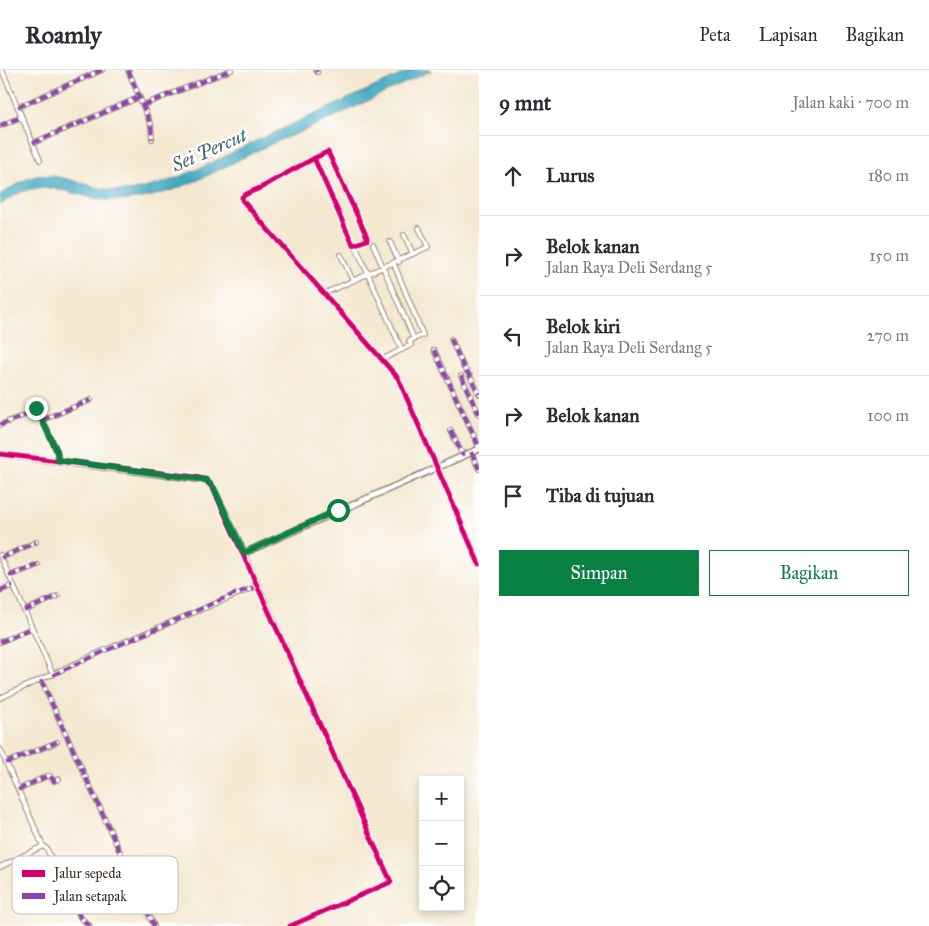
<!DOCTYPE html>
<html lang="id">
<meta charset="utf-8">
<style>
:root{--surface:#fff;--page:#f2f2f3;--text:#2b2b33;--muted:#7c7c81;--line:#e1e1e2;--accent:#0b8043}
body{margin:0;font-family:"IM FELL Great Primer",serif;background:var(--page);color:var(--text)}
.controls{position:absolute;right:15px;bottom:15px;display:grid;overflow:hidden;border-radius:0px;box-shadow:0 2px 8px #0003}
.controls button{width:45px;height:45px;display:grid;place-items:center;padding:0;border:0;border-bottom:1px solid var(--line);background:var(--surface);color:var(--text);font:25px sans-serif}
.stop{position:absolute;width:15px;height:15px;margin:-11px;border:4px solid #0b8043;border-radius:50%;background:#fff}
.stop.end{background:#0b8043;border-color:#fff;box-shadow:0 1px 5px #0008}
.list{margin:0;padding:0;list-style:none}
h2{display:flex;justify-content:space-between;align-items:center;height:65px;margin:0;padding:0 20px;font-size:21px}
h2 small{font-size:16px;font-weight:400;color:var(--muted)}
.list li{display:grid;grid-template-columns:32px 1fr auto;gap:15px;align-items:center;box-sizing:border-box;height:80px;padding:0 20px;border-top:1px solid var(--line)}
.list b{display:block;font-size:19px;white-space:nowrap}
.list p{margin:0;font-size:16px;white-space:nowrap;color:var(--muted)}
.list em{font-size:16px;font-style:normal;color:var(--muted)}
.actions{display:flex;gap:10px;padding:15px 20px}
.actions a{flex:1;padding:11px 0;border:1px solid var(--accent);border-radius:0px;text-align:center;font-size:18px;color:var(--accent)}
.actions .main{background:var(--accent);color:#fff}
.icon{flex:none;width:28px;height:28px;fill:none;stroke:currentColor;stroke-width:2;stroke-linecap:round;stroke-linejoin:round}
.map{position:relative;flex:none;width:479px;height:856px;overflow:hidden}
header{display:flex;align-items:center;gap:30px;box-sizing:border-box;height:70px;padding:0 25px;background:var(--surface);border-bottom:1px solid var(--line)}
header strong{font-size:24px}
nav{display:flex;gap:28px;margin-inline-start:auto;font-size:18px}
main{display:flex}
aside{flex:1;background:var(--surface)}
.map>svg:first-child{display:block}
.water{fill:#41a8c1;stroke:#3e6970}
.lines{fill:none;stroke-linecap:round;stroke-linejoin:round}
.street-casing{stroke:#988977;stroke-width:6}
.secondary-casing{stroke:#988977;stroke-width:8}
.street{stroke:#fff;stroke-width:4}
.secondary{stroke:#fff;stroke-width:5}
.quiet{stroke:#8e44ad;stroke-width:4;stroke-dasharray:8 4;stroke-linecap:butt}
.cycleway-casing{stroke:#fff;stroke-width:8}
.cycleway{stroke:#d6006c;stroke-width:5}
.route{stroke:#0b8043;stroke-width:6}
.labels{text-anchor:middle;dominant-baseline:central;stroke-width:5;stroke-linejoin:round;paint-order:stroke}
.water-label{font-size:19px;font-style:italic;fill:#3e6367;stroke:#fff}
.key{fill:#fff;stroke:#c4bfbc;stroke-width:1}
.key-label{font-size:14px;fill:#3b2a1e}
</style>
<header>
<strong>Roamly</strong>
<nav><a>Peta</a><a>Lapisan</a><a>Bagikan</a></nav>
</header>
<main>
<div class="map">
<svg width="479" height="856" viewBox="0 0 479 856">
<rect width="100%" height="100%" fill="#fff"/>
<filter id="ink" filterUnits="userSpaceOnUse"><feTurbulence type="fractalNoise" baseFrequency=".02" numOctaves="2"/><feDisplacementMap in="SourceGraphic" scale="10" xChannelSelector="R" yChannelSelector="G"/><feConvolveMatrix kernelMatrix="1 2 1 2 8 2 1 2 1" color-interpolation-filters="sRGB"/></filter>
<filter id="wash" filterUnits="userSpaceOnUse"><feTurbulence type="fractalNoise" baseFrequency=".0096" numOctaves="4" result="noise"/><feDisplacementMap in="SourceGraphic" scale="20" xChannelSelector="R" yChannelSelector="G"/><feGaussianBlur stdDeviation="1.12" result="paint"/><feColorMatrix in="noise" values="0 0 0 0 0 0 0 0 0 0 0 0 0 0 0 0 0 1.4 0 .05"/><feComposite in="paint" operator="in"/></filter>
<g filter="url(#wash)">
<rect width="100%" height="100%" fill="#f4e8d0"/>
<path class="water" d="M411,0h21c-40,19 -80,39 -120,57 -15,7 -31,12 -45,19 -37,17 -75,41 -115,50 -16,4 -36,6 -52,3 -42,-7 -61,-24 -100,6v-10c11,-7 24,-17 37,-19 30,-4 63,20 97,14 42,-7 84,-31 122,-49 52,-24 103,-47 155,-71z"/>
</g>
<g filter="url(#ink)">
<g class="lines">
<defs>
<path id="street" d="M2,0l38,90
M128,0l23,55 1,14
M316,0l1,2
M143,35l88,-35
M18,37l84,-37
M0,56l21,-9
M33,73l107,-46
M314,88l39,87 14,-5v-3l-39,-85h-1c-23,11 -42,22 -63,34 -7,4 -16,6 -22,11v3l156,178 81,186
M404,165l9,19
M390,172l9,20
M373,174l41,95
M356,177l46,103
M341,185l12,26
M323,224l105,-47 -9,-19
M451,269l13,29 6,8 9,18
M434,280l45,97
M381,290l30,-15 -2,-4 14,-6 -29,-71
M461,306l18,38
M35,334l22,47 1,9
M42,350l49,-20
M0,355l37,-15
M451,361l12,25
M471,382l8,17
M244,483l147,329 -101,44
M0,485l53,120
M1,488l35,-16
M9,506l29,-11
M0,521l13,-6
M24,541l34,-15
M0,572l32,-14
M41,610l113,246
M0,628l105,-48 145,-61 9,-2
M0,679l43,97 -43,21
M6,693l51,-21
M18,720l29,-14h3l4,5 5,-2
M43,776l4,3 16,36 3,1 14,31 10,9
M70,824l59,-24"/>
<path id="secondary" d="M0,384l206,26 7,8 31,65 235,-104"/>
</defs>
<use href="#street" class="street-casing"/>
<use href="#secondary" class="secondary-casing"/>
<use href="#street" class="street"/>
<use href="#secondary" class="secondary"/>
<path class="quiet" d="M128,0l23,55 1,14
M316,0l1,2
M143,35l88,-35
M18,37l84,-37
M0,56l21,-9
M33,73l107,-46
M451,269l13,29 6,8 9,18
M434,280l45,97
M461,306l18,38
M35,334l22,47 1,9
M42,350l49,-20
M0,355l37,-15
M451,361l12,25
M471,382l8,17
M1,488l35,-16
M9,506l29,-11
M0,521l13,-6
M24,541l34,-15
M0,572l32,-14
M53,605c46,-22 94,-42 141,-63 18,-8 47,-23 65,-25
M41,610l113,246
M6,693l51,-21
M18,720l29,-14h3l4,5 5,-2
M90,856l-10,-9 -10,-23 59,-24"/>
<defs>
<path id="cycleway" d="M314,88l39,87 14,-5v-3l-39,-85h-1c-23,11 -42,22 -63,34 -7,4 -16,6 -22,11v3l156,178 81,186
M0,384l195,23 11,3 7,8 178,394 -101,44"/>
</defs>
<use href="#cycleway" class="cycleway-casing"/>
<use href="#cycleway" class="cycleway"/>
</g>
</g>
<g class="lines" filter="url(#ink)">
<path class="route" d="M36,338l21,43 1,9 148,20 8,8 30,65 94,-43"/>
</g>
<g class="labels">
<g class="water-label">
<text transform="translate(209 80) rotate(-24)">Sei Percut</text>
</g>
</g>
<rect x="12" y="786" width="166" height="58" rx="8" class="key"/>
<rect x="22" y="800" width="23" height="7" fill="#d6006c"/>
<rect x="22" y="823" width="23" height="6" fill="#8e44ad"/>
<g class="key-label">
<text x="54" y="808">Jalur sepeda</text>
<text x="54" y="831">Jalan setapak</text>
</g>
</svg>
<div class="controls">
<button>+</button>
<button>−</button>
<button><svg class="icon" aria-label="locate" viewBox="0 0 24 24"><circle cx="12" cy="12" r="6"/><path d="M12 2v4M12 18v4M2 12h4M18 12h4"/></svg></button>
</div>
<div class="stop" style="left:338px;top:440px"></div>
<div class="stop end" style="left:36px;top:338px"></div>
</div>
<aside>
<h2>9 mnt<small>Jalan kaki · 700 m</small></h2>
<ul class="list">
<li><svg class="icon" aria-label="ahead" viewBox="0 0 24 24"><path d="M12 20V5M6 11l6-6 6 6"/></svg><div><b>Lurus</b></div><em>180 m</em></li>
<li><svg class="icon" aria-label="right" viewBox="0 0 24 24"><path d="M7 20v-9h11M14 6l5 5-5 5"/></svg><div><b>Belok kanan</b><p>Jalan Raya Deli Serdang 5</p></div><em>150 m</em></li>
<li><svg class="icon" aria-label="left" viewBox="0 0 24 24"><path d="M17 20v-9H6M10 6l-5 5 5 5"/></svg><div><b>Belok kiri</b><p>Jalan Raya Deli Serdang 5</p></div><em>270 m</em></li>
<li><svg class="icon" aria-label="right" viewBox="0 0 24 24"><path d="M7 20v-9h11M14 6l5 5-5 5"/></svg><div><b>Belok kanan</b></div><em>100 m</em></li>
<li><svg class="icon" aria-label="arrive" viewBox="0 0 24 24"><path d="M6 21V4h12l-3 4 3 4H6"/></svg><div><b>Tiba di tujuan</b></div></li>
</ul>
<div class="actions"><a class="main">Simpan</a><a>Bagikan</a></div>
</aside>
</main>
